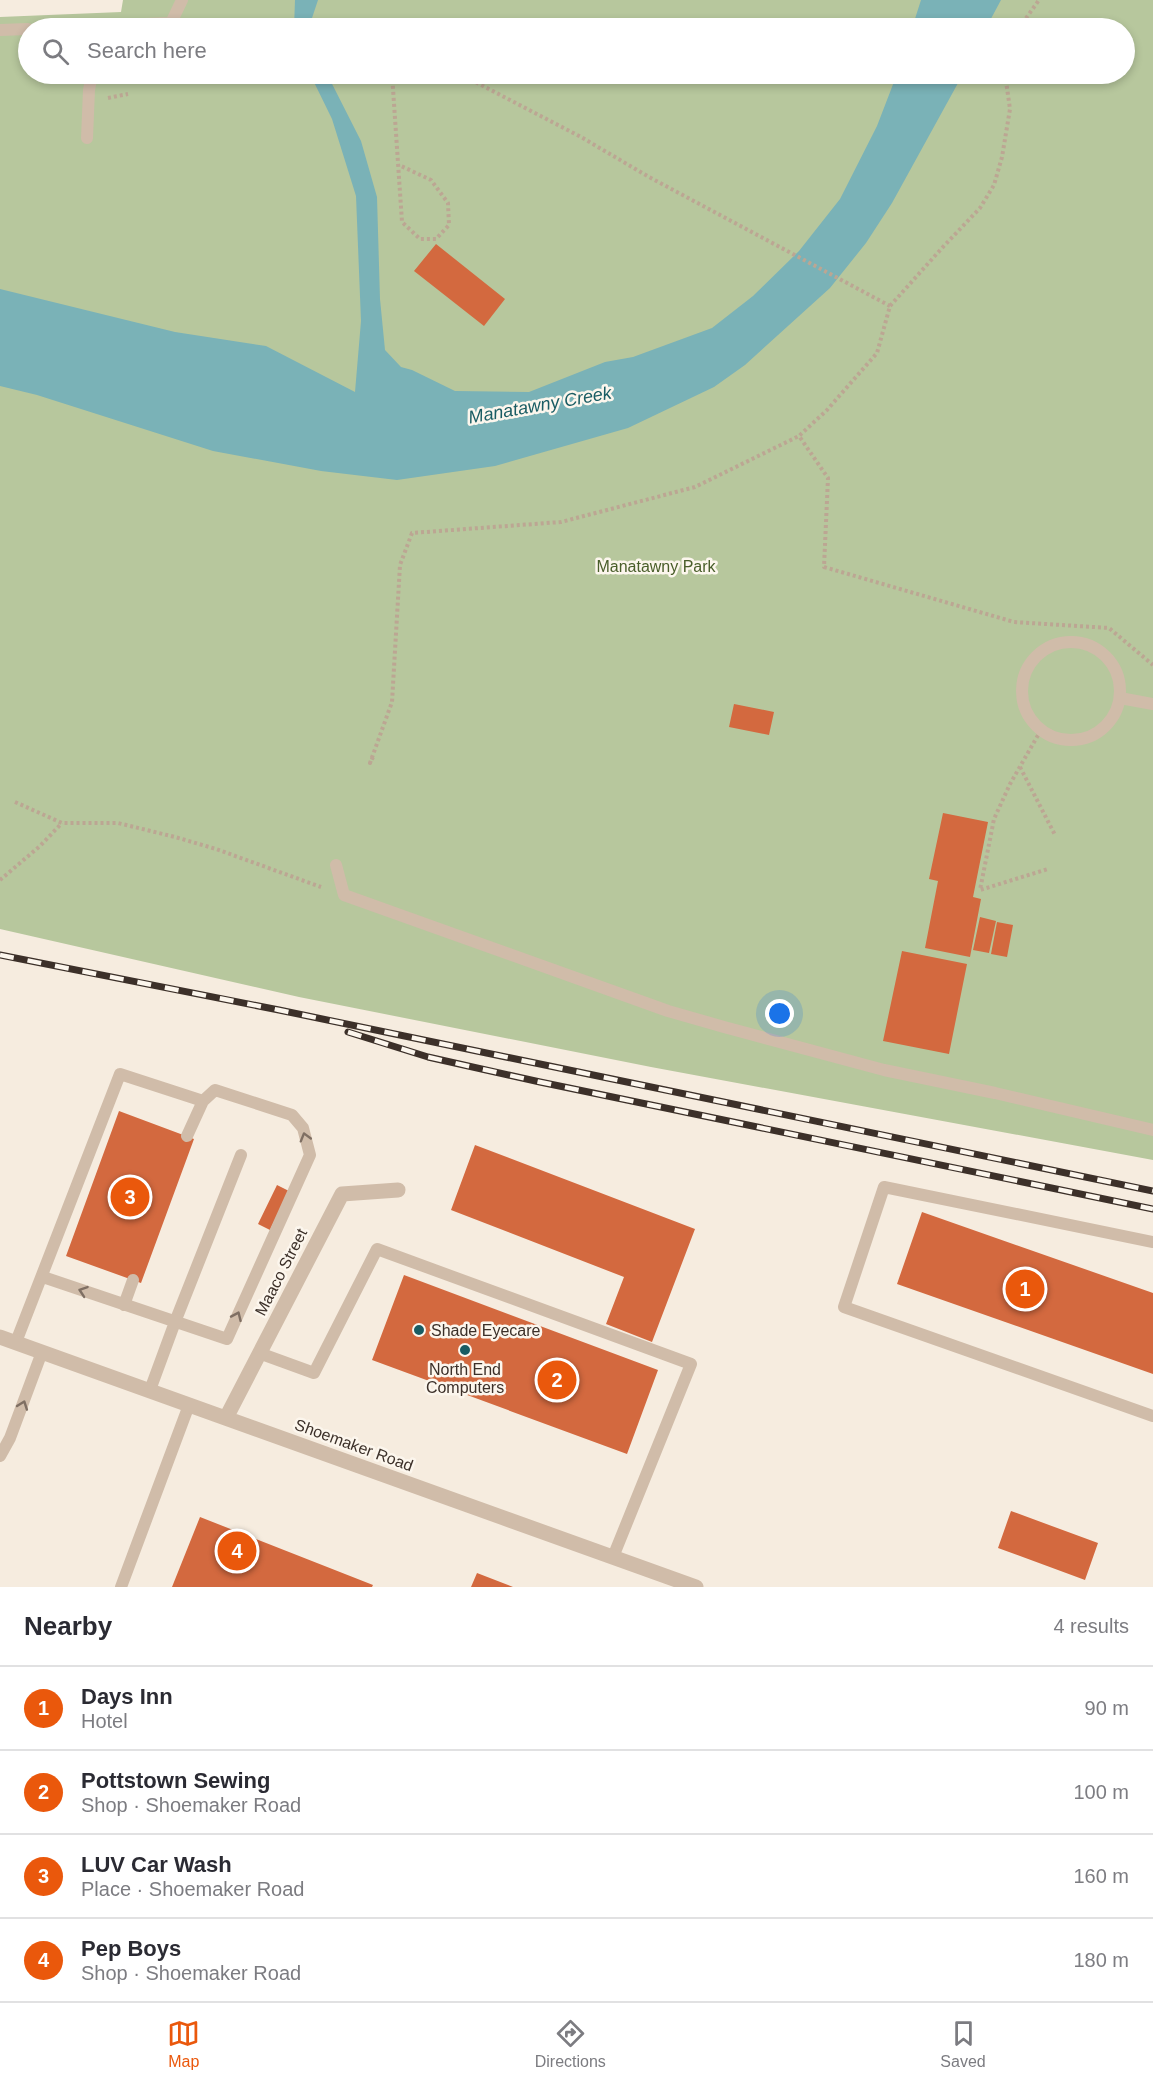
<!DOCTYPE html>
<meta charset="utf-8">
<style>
:root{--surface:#fff;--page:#f7f7f7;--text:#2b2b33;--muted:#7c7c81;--line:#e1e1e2;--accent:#ea580c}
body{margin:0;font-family:Arial,sans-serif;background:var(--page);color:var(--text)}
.you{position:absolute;left:780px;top:1014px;width:21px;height:21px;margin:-15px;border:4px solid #fff;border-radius:50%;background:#1a73e8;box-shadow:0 0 0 9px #1a73e833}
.badge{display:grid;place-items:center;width:39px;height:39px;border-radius:50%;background:var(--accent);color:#fff;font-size:20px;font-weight:700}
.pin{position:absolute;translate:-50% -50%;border:3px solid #fff;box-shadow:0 2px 6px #0006}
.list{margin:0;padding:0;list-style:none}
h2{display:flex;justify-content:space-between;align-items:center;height:78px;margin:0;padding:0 24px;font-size:26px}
h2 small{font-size:20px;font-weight:400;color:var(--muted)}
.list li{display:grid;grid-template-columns:39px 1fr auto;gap:18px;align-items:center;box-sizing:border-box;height:84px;padding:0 24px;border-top:2px solid var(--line)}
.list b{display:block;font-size:22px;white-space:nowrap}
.list p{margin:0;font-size:20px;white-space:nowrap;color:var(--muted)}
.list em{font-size:20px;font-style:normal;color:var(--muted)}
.icon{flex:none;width:33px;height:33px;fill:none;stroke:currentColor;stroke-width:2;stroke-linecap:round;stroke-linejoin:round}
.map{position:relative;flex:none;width:1153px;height:1587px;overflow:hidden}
.search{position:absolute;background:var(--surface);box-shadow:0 3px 9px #0003;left:18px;right:18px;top:18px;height:66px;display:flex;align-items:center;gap:15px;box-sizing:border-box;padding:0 21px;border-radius:33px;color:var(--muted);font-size:22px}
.sheet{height:414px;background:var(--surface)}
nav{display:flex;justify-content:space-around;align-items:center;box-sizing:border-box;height:84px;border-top:2px solid var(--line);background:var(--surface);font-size:16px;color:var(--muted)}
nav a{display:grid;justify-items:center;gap:3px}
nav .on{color:var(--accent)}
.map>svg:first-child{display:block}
.green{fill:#b7c79d;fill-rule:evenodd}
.water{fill:#7ab2b7}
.building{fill:#d3693f}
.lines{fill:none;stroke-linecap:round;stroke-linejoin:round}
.path{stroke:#bca693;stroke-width:4;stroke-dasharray:3 3;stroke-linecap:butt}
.lane{stroke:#d0bca9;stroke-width:12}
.street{stroke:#d0bca9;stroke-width:15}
.rail-casing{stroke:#3c3029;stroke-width:7}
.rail{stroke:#fcf6ed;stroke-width:4.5;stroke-dasharray:14;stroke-linecap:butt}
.oneway{stroke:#7f6f63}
.poi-dot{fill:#195c63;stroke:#fcf6ed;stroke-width:2}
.labels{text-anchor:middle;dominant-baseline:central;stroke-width:5;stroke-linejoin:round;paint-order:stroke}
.park-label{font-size:16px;fill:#495e2a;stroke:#fcf6ed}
.street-label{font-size:16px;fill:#3c3029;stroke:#fcf6ed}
.poi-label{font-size:16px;fill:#3c3029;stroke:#fcf6ed;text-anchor:start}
.water-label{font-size:18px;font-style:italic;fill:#195c63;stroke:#fcf6ed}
</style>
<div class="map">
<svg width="1153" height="1587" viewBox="0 0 1153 1587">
<rect width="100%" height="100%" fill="#f6ecdf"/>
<path class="green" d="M123,0h1030v1160l-502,-93 -352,-70 -299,-68v-912l121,-5zM28,28h1096v46h-1096z"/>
<path class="water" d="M295,0h23l-6,18 2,10h-20z
M921,0h80l-15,28h-74z
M310,74h17l34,67 16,56 3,102 5,51 16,17 11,3 43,21 74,1 76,-30 28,-5 79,-29 41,-32 46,-45 41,-52 37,-73 20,-52h66l-71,129 -26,40 -36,45 -85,77 -31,22 -86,41 -133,38 -98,14 -76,-9 -108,-20 -176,-56 -37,-9v-97l175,43 91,14 89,46 6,-71 -5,-125 -24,-77z"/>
<path class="building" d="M436,244l69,55 -21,27 -70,-55z
M734,704l40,8 -5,23 -40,-8z
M943,813l45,9 -15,75 8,2 -11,58 -45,-9 13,-67 -9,-2z
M980,917l16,4 -7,32 -16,-3z
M997,922l16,3 -6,32 -16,-3z
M902,951l65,13 -18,90 -66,-13z
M119,1111l75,28 -53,144 -75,-27z
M475,1145l220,84 -43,113 -46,-18 18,-47 -173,-67z
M277,1185l12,6 -19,39 -12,-6z
M922,1212l231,81v81l-256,-90z
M404,1275l254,95 -31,84 -255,-94z
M1011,1511l87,32 -13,37 -87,-32z
M200,1517l173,68 -1,2h-200z
M477,1573l36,14h-42z"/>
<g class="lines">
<path class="path" d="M192,26l41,2
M1019,28l20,-28
M392,74l10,148 18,17h16l13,-14 -1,-22 -17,-23 -32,-15
M460,74l121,63 68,40 241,129
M1005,74l5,35 -8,48 -8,28 -14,23 -38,40 -52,58 -13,47 -50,57 -28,26 29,42 -4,89 190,55 95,6 44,37
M108,98l20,-4
M1041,730l-31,54 -16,35 -14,71 68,-21
M373,757l-3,6 22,-61 8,-137 12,-32 149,-11 134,-35 104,-51
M1020,767l35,68
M15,802l47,21h56l57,14 41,12 105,38
M0,880l40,-34 22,-23"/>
<path class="lane" d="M37,28l134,-5 11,-23
M0,30l28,-1
M87,138l2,-48 3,-16
M1022 691a49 49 0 1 1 98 0a49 49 0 1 1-98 0Z
M1120,698l33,6
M336,865l8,30 324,116 56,16 160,43 111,23 158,37
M1153,1242l-269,-55 -40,120 309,109
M43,1277l184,62 83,-184 -7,-27 -11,-13 -77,-25 -12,11 -16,35
M124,1305l9,-25
M16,1342l104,-268 83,27
M259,1353l55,20 63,-124 314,115 -78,193
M150,1390l25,-68 66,-167
M0,1456l10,-18 32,-86
M121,1587l68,-182"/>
<path class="street" d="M0,1337l696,250
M226,1418l116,-224 56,-4"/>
<defs>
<path id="rail" d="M0,955l279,55 874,181
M348,1032l80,25 112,25 613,127"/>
</defs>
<use href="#rail" class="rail-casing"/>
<use href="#rail" class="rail"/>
</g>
<defs><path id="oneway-chevron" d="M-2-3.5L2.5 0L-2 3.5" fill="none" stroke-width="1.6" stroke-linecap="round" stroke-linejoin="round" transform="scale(1.5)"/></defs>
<g class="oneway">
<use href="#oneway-chevron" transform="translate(305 1137) rotate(-106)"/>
<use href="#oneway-chevron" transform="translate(83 1291) rotate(-161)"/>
<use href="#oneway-chevron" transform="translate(237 1316) rotate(-66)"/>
<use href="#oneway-chevron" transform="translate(23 1405) rotate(-70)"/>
</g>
<g class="poi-dot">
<circle cx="419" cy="1330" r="6"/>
<circle cx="465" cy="1350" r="6"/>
</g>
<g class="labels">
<g class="park-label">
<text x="656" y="566">Manatawny Park</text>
</g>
<g class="street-label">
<text transform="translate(281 1272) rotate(-63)">Maaco Street</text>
<text transform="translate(354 1445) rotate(20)">Shoemaker Road</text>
</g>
<g class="poi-label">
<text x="431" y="1330">Shade Eyecare</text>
<text x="465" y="1369" text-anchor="middle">North End<tspan x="465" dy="18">Computers</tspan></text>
</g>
<g class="water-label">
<text transform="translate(540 405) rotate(-10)">Manatawny Creek</text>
</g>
</g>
</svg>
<div class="you"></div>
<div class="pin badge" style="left:1025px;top:1289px">1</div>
<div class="pin badge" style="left:557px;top:1380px">2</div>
<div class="pin badge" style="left:130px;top:1197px">3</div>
<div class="pin badge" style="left:237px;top:1551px">4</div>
<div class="search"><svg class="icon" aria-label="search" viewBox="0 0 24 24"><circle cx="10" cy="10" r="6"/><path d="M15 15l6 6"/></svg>Search here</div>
</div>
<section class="sheet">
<h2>Nearby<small>4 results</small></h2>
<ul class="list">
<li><span class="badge">1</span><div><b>Days Inn</b><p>Hotel</p></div><em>90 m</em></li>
<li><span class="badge">2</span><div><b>Pottstown Sewing</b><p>Shop · Shoemaker Road</p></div><em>100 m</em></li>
<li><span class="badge">3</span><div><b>LUV Car Wash</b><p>Place · Shoemaker Road</p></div><em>160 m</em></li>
<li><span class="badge">4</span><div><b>Pep Boys</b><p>Shop · Shoemaker Road</p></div><em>180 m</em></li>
</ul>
</section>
<nav>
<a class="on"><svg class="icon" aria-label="map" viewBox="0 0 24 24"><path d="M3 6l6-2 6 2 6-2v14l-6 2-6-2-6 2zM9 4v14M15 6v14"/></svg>Map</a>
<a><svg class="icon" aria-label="directions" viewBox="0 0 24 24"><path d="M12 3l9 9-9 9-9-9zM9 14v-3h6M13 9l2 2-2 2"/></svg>Directions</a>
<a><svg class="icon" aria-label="saved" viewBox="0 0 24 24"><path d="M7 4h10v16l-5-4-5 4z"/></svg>Saved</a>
</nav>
